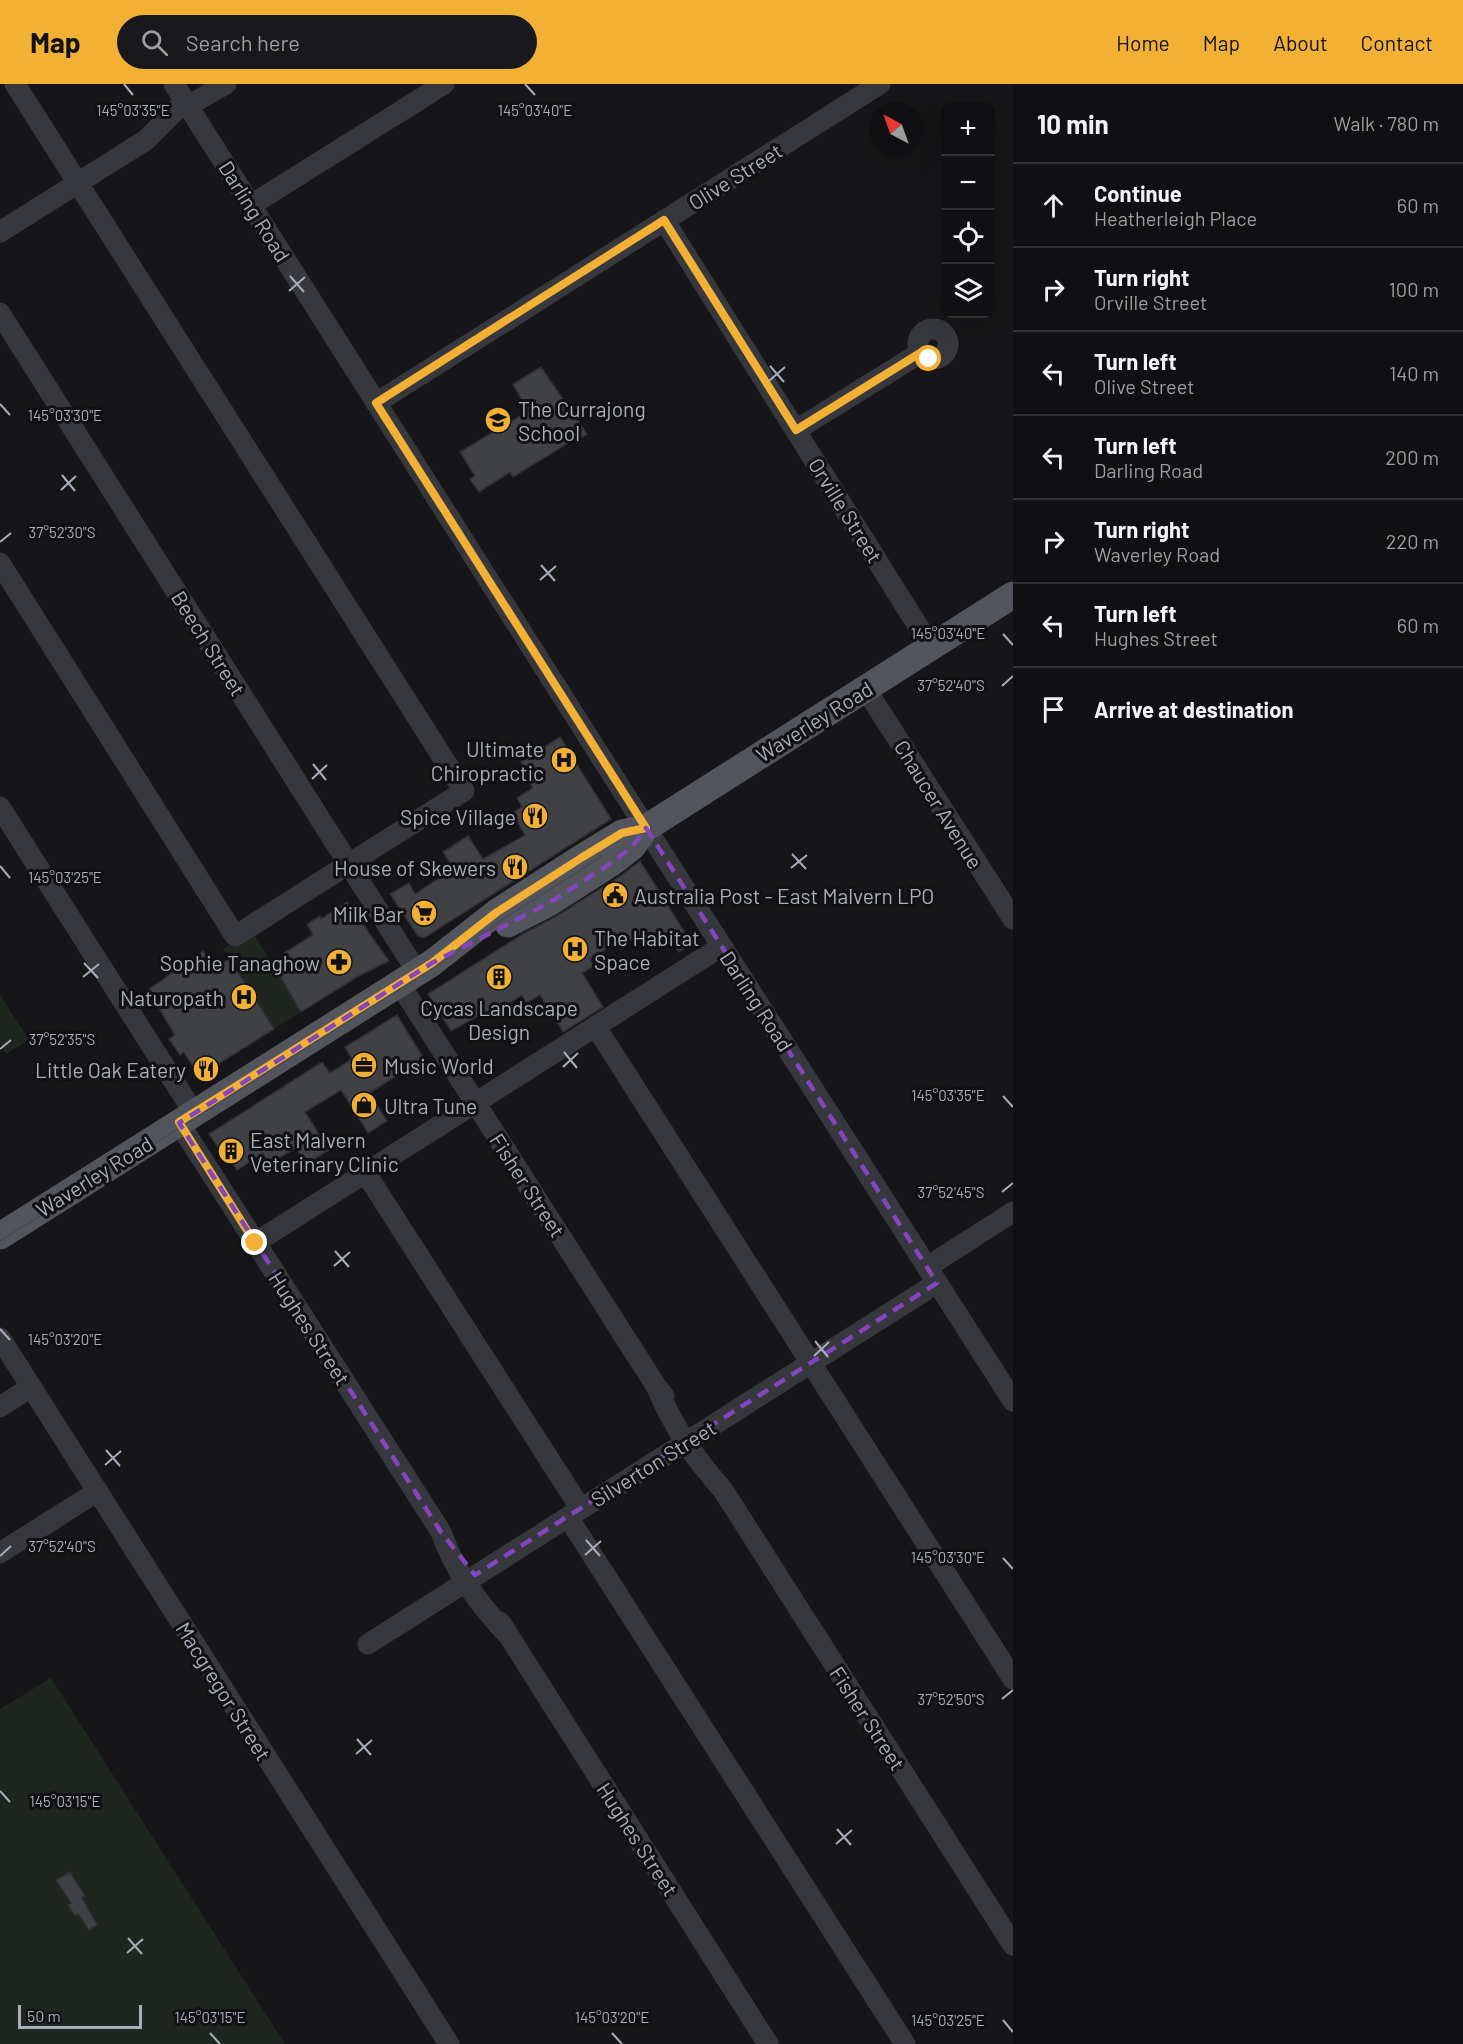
<!DOCTYPE html>
<meta charset="utf-8">
<style>
:root{--surface:#101012;--page:#19191b;--text:#f1f3f6;--muted:#9c9d9f;--line:#303032;--accent:#f2b134}
body{margin:0;font-family:Barlow,sans-serif;background:var(--page);color:var(--text)}
.controls{position:absolute;right:18px;top:18px;display:grid;overflow:hidden;border-radius:12px;box-shadow:0 6px 24px #0002}
.controls button{width:54px;height:54px;display:grid;place-items:center;padding:0;border:0;border-bottom:2px solid var(--line);background:var(--surface);color:var(--text);font:30px sans-serif}
.compass{position:absolute;left:869px;top:18px;width:54px;height:54px;border-radius:50%;background:var(--surface);box-shadow:0 6px 24px #0002;rotate:319deg}
.scale{position:absolute;left:18px;bottom:15px;width:124px;box-sizing:border-box;padding-left:6px;border:3px solid #a8adb8;border-top:0;font-size:16px;line-height:21px;white-space:nowrap;color:#a8adb8;-webkit-text-stroke:4px #111113;paint-order:stroke}
.stop{position:absolute;width:18px;height:18px;margin:-14px;border:4px solid #f2b134;border-radius:50%;background:#fff}
.stop.end{background:#f2b134;border-color:#fff;box-shadow:0 2px 6px #0008}
.list{margin:0;padding:0;list-style:none}
h2{display:flex;justify-content:space-between;align-items:center;height:78px;margin:0;padding:0 24px;font-size:26px}
h2 small{font-size:20px;font-weight:400;color:var(--muted)}
.list li{display:grid;grid-template-columns:39px 1fr auto;gap:18px;align-items:center;box-sizing:border-box;height:84px;padding:0 24px;border-top:2px solid var(--line)}
.list b{display:block;font-size:22px;white-space:nowrap}
.list p{margin:0;font-size:20px;white-space:nowrap;color:var(--muted)}
.list em{font-size:20px;font-style:normal;color:var(--muted)}
.icon{flex:none;width:33px;height:33px;fill:none;stroke:currentColor;stroke-width:2;stroke-linecap:round;stroke-linejoin:round}
.map{position:relative;flex:none;width:1013px;height:1960px;overflow:hidden}
header{display:flex;align-items:center;gap:36px;box-sizing:border-box;height:84px;padding:0 30px;background:var(--accent);color:#111}
header strong{font-size:28px}
nav{display:flex;gap:33px;margin-inline-start:auto;font-size:21px}
.search{width:420px;height:54px;background:var(--page);display:flex;align-items:center;gap:15px;box-sizing:border-box;padding:0 21px;border-radius:33px;color:var(--muted);font-size:22px}
main{display:flex}
aside{flex:1;background:var(--surface)}
.map>svg:first-child{display:block}
.green{fill:#1e261f}
.building{fill:#404145;stroke:#303034;stroke-width:1.5}
.lines{fill:none;stroke-linecap:round;stroke-linejoin:round}
.minor{stroke:#37383d;stroke-width:21}
.major{stroke:#53555c;stroke-width:27}
.tram{stroke:#4a4c52;stroke-width:1.5}
.route{stroke:#f2b134;stroke-width:8}
.marked{fill:none;stroke:#8446be;stroke-width:4.5;stroke-dasharray:12 8;stroke-linejoin:round}
.ticks{fill:none;stroke:#a8adb8;stroke-width:2}
.labels{text-anchor:middle;dominant-baseline:central;stroke-width:6;stroke-linejoin:round;paint-order:stroke}
.street-label{font-size:21px;fill:#a8adb8;stroke:#111113}
.poi-label{font-size:21px;fill:#a8adb8;stroke:#111113;text-anchor:end}
.ticks-label{font-size:15px;text-anchor:middle;fill:#a8adb8;stroke:#111113;stroke-width:6;stroke-linejoin:round;paint-order:stroke}
</style>
<header>
<strong>Map</strong>
<div class="search"><svg class="icon" aria-label="search" viewBox="0 0 24 24"><circle cx="10" cy="10" r="6"/><path d="M15 15l6 6"/></svg>Search here</div>
<nav><a>Home</a><a>Map</a><a>About</a><a>Contact</a></nav>
</header>
<main>
<div class="map">
<svg width="1013" height="1960" viewBox="0 0 1013 1960">
<rect width="100%" height="100%" fill="#161618"/>
<path class="green" d="M252,847l49,81 -27,17 -51,-80z
M0,911l29,45 -23,14 -6,-9z
M51,1594l234,366h-285v-335z"/>
<path class="building" d="M541,283l46,67 -12,8 -2,-2 -60,37 -3,-5 -31,20 -9,-13 5,-3 -15,-24 68,-41 -15,-27z
M560,653l51,82 -187,119 -6,-2 -28,-42 19,-11 6,11 29,-19 -4,-6 10,-6 -7,-11 25,-16 15,23 42,-24 -13,-22 10,-6 -5,-9 16,-10 -9,-15 3,-2 -6,-9z
M640,777l52,83 -13,8 -9,-14 -13,8 -10,-15 -24,14 -3,-5 -30,19 4,7 -12,7 21,34 -40,25 -23,-37 -14,8 -4,-8 -35,22 -2,-5 -34,19 -23,-37 95,-60 34,-18 62,-39z
M347,818l42,59 -32,16 -56,35 -26,-44 13,-8 -4,-7 29,-18 -6,-11 13,-8 1,3z
M203,867l13,20 13,-13 45,71 -75,47 -15,-24 -4,3 -11,-16 6,-4 -27,-45z
M397,931l27,44 -55,34 18,28 -19,12 -27,-43 -36,22 24,38 -23,14 -10,-16 -27,16 -6,-10 -26,16 -9,-14 -3,2 -16,-24 113,-72 8,11 22,-14 -7,-12z
M70,1788l15,24 -3,2 15,27 -8,5 -11,-16 -3,2 -7,-11 3,-2 -15,-23z"/>
<g class="lines">
<path class="minor" d="M174,0l472,744 367,573
M188,22l38,-22
M251,121l193,-121
M664,136l267,427
M0,148l146,-92 39,-39
M0,229l417,659
M918 260a15 15 0 1 1 30 0a15 15 0 1 1-30 0Z
M376,319l504,-319
M796,346l124,-77
M0,479l235,373 229,-145 -449,-707
M865,604l148,231
M0,723l194,306
M399,899l257,403 8,10
M596,943l417,652
M179,1039l262,409c14,40 37,71 66,102
M365,1088l216,337
M255,1159l467,-297
M927,1183l86,-55
M0,1254l449,706
M656,1302c19,43 36,69 67,104l290,455
M0,1323l31,-20
M568,1433l337,527
M0,1469l98,-62
M500,1538l268,422
M368,1560l569,-361"/>
<path class="major" d="M508,840l41,-21 61,-39 22,-17 13,-18
M0,1152l432,-273 65,-51 84,-54 41,-25 24,-5 367,-233"/>
<path class="tram" d="M0,1157l435,-274 32,-21 30,-23 104,-66"/>
</g>
<g class="lines">
<path class="route" d="M255,1159l-76,-121 253,-159 65,-51 84,-54 41,-25 24,-5 -270,-425 288,-183 132,210 124,-77 9,6"/>
</g>
<path class="marked" d="M646,744l291,455 -462,292 -34,-43 -262,-409 253,-160 117,-60 61,-39 22,-17z"/>
<path class="ticks" d="M124,0l9,11M525,0l10,11M290,192l14,16M289,207l16,-14M770,282l14,16M769,297l16,-14M0,320l10,11M62,391l13,16M61,406l15,-14M0,458l11,-9M541,481l14,16M540,496l16,-14M1003,550l10,11M1002,602l11,-10M313,680l13,16M312,695l15,-14M792,770l14,15M0,782l10,12M791,784l16,-13M84,879l14,15M83,893l16,-13M0,965l11,-9M564,968l13,16M563,983l15,-14M1003,1012l10,11M1002,1108l11,-9M335,1167l14,16M334,1182l16,-14M0,1245l10,11M815,1257l13,16M814,1272l15,-14M106,1366l14,16M105,1381l16,-14M586,1456l14,16M585,1471l16,-14M0,1472l11,-10M1003,1474l10,11M1002,1615l11,-9M357,1655l14,16M356,1670l16,-14M0,1707l10,11M837,1745l14,16M836,1760l16,-14M128,1854l14,16M127,1869l16,-14M1003,1936l10,12M210,1949l10,11M612,1949l10,11"/>
<defs>
<symbol id="school-disc" viewBox="-11 -11 22 22"><circle r="9.5" fill="#f2b134" stroke="#111113"/><path d="M0-5L7-2L0 1L-7-2ZM-4 1L0 2.5L4 1V4Q0 6-4 4Z" fill="#111"/></symbol>
<symbol id="hospital-disc" viewBox="-11 -11 22 22"><circle r="9.5" fill="#f2b134" stroke="#111113"/><path d="M-5-5h3v3.5h4V-5h3V5h-3V1.5h-4V5h-3Z" fill="#111"/></symbol>
<symbol id="restaurant-disc" viewBox="-11 -11 22 22"><circle r="9.5" fill="#f2b134" stroke="#111113"/><path d="M-5-6h1v4h1v-4h1v4h1v-4h1v5L-1.5 .5V6h-2V.5L-5-1ZM5-6V6H3V1.5H1.5Q1.5-4 5-6Z" fill="#111"/></symbol>
<symbol id="civic-disc" viewBox="-11 -11 22 22"><circle r="9.5" fill="#f2b134" stroke="#111113"/><path d="M-.6-6.5H3V-4.5H.6V-3L4-1V1h2V6H-6V1h2V-1L-.6-3ZM-1.2 2.5V6h2.4V2.5Z" fill="#111"/></symbol>
<symbol id="supermarket-disc" viewBox="-11 -11 22 22"><circle r="9.5" fill="#f2b134" stroke="#111113"/><path d="M-6-5.5h2.5l.6 2H6L4.5 2H-2.5L-4.4-4H-6ZM-1.5 3.2a1.3 1.3 0 1 0 .1 0ZM3 3.2a1.3 1.3 0 1 0 .1 0Z" fill="#111"/></symbol>
<symbol id="pharmacy-disc" viewBox="-11 -11 22 22"><circle r="9.5" fill="#f2b134" stroke="#111113"/><path d="M-2-6h4v4h4v4h-4v4h-4v-4h-4v-4h4Z" fill="#111"/></symbol>
<symbol id="building-disc" viewBox="-11 -11 22 22"><circle r="9.5" fill="#f2b134" stroke="#111113"/><path d="M-4-6H4V6H1V3H-1V6H-4ZM-2.5-4.3h1.7v1.8h-1.7ZM.8-4.3h1.7v1.8H.8ZM-2.5-1h1.7V.8h-1.7ZM.8-1h1.7V.8H.8Z" fill="#111"/></symbol>
<symbol id="office-disc" viewBox="-11 -11 22 22"><circle r="9.5" fill="#f2b134" stroke="#111113"/><path d="M-6-3h4V-5.5h4V-3h4V5H-6ZM-1-4.5V-3h2v-1.5ZM-6 0V1H6V0Z" fill="#111"/></symbol>
<symbol id="shop-disc" viewBox="-11 -11 22 22"><circle r="9.5" fill="#f2b134" stroke="#111113"/><path d="M-5-2.5h2.3a2.7 3.5 0 0 1 5.4 0H5L5.5 6h-11ZM-1.5-2.5h3a1.5 2.3 0 0 0-3 0Z" fill="#111"/></symbol>
</defs>
<g fill-rule="evenodd">
<use href="#school-disc" x="483" y="321" width="30" height="30"/>
<use href="#hospital-disc" x="549" y="661" width="30" height="30"/>
<use href="#restaurant-disc" x="520" y="717" width="30" height="30"/>
<use href="#restaurant-disc" x="500" y="768" width="30" height="30"/>
<use href="#civic-disc" x="600" y="796" width="30" height="30"/>
<use href="#supermarket-disc" x="409" y="814" width="30" height="30"/>
<use href="#hospital-disc" x="560" y="850" width="30" height="30"/>
<use href="#pharmacy-disc" x="324" y="863" width="30" height="30"/>
<use href="#building-disc" x="484" y="878" width="30" height="30"/>
<use href="#hospital-disc" x="229" y="898" width="30" height="30"/>
<use href="#office-disc" x="349" y="966" width="30" height="30"/>
<use href="#restaurant-disc" x="191" y="970" width="30" height="30"/>
<use href="#shop-disc" x="349" y="1006" width="30" height="30"/>
<use href="#building-disc" x="216" y="1052" width="30" height="30"/>
</g>
<g class="labels">
<g class="street-label">
<text transform="translate(735 92) rotate(-32)">Olive Street</text>
<text transform="translate(255 127) rotate(58)">Darling Road</text>
<text transform="translate(846 426) rotate(58)">Orville Street</text>
<text transform="translate(209 559) rotate(58)">Beech Street</text>
<text transform="translate(814 637) rotate(-32)">Waverley Road</text>
<text transform="translate(939 720) rotate(58)">Chaucer Avenue</text>
<text transform="translate(757 917) rotate(57)">Darling Road</text>
<text transform="translate(94 1092) rotate(-32)">Waverley Road</text>
<text transform="translate(528 1101) rotate(57)">Fisher Street</text>
<text transform="translate(310 1244) rotate(57)">Hughes Street</text>
<text transform="translate(653 1379) rotate(-32)">Silverton Street</text>
<text transform="translate(224 1607) rotate(58)">Macgregor Street</text>
<text transform="translate(868 1634) rotate(57)">Fisher Street</text>
<text transform="translate(638 1755) rotate(57)">Hughes Street</text>
</g>
<g class="poi-label">
<text x="518" y="324" text-anchor="start">The Currajong<tspan x="518" dy="24">School</tspan></text>
<text x="544" y="664">Ultimate<tspan x="544" dy="24">Chiropractic</tspan></text>
<text x="516" y="732">Spice Village</text>
<text x="496" y="783">House of Skewers</text>
<text x="634" y="811" text-anchor="start">Australia Post - East Malvern LPO</text>
<text x="404" y="829">Milk Bar</text>
<text x="594" y="853" text-anchor="start">The Habitat<tspan x="594" dy="24">Space</tspan></text>
<text x="320" y="878">Sophie Tanaghow</text>
<text x="224" y="913">Naturopath</text>
<text x="499" y="923" text-anchor="middle">Cycas Landscape<tspan x="499" dy="24">Design</tspan></text>
<text x="384" y="981" text-anchor="start">Music World</text>
<text x="186" y="985">Little Oak Eatery</text>
<text x="384" y="1021" text-anchor="start">Ultra Tune</text>
<text x="250" y="1055" text-anchor="start">East Malvern<tspan x="250" dy="24">Veterinary Clinic</tspan></text>
</g>
</g>
<g class="ticks-label">
<text x="133" y="32">145°03'35"E</text>
<text x="535" y="32">145°03'40"E</text>
<text x="65" y="337">145°03'30"E</text>
<text x="62" y="454">37°52'30"S</text>
<text x="948" y="555">145°03'40"E</text>
<text x="951" y="607">37°52'40"S</text>
<text x="65" y="799">145°03'25"E</text>
<text x="62" y="961">37°52'35"S</text>
<text x="948" y="1017">145°03'35"E</text>
<text x="951" y="1114">37°52'45"S</text>
<text x="65" y="1261">145°03'20"E</text>
<text x="62" y="1468">37°52'40"S</text>
<text x="948" y="1479">145°03'30"E</text>
<text x="951" y="1621">37°52'50"S</text>
<text x="65" y="1723">145°03'15"E</text>
<text x="210" y="1939">145°03'15"E</text>
<text x="612" y="1939">145°03'20"E</text>
<text x="948" y="1942">145°03'25"E</text>
</g>
</svg>
<div class="controls">
<button>+</button>
<button>−</button>
<button><svg class="icon" aria-label="locate" viewBox="0 0 24 24"><circle cx="12" cy="12" r="6"/><path d="M12 2v4M12 18v4M2 12h4M18 12h4"/></svg></button>
<button><svg class="icon" aria-label="layers" viewBox="0 0 24 24"><path d="M12 4l9 5-9 5-9-5zM3 14l9 5 9-5"/></svg></button>
</div>
<svg class="compass" viewBox="-18 -18 36 36"><path d="M0-13l5 13h-10z" fill="#e53935"/><path d="M0 13l5-13h-10z" fill="#9c9d9f"/></svg>
<div class="scale">50 m</div>
<div class="stop" style="left:929px;top:275px"></div>
<div class="stop end" style="left:255px;top:1159px"></div>
</div>
<aside>
<h2>10 min<small>Walk · 780 m</small></h2>
<ul class="list">
<li><svg class="icon" aria-label="ahead" viewBox="0 0 24 24"><path d="M12 20V5M6 11l6-6 6 6"/></svg><div><b>Continue</b><p>Heatherleigh Place</p></div><em>60 m</em></li>
<li><svg class="icon" aria-label="right" viewBox="0 0 24 24"><path d="M7 20v-9h11M14 6l5 5-5 5"/></svg><div><b>Turn right</b><p>Orville Street</p></div><em>100 m</em></li>
<li><svg class="icon" aria-label="left" viewBox="0 0 24 24"><path d="M17 20v-9H6M10 6l-5 5 5 5"/></svg><div><b>Turn left</b><p>Olive Street</p></div><em>140 m</em></li>
<li><svg class="icon" aria-label="left" viewBox="0 0 24 24"><path d="M17 20v-9H6M10 6l-5 5 5 5"/></svg><div><b>Turn left</b><p>Darling Road</p></div><em>200 m</em></li>
<li><svg class="icon" aria-label="right" viewBox="0 0 24 24"><path d="M7 20v-9h11M14 6l5 5-5 5"/></svg><div><b>Turn right</b><p>Waverley Road</p></div><em>220 m</em></li>
<li><svg class="icon" aria-label="left" viewBox="0 0 24 24"><path d="M17 20v-9H6M10 6l-5 5 5 5"/></svg><div><b>Turn left</b><p>Hughes Street</p></div><em>60 m</em></li>
<li><svg class="icon" aria-label="arrive" viewBox="0 0 24 24"><path d="M6 21V4h12l-3 4 3 4H6"/></svg><div><b>Arrive at destination</b></div></li>
</ul>
</aside>
</main>
